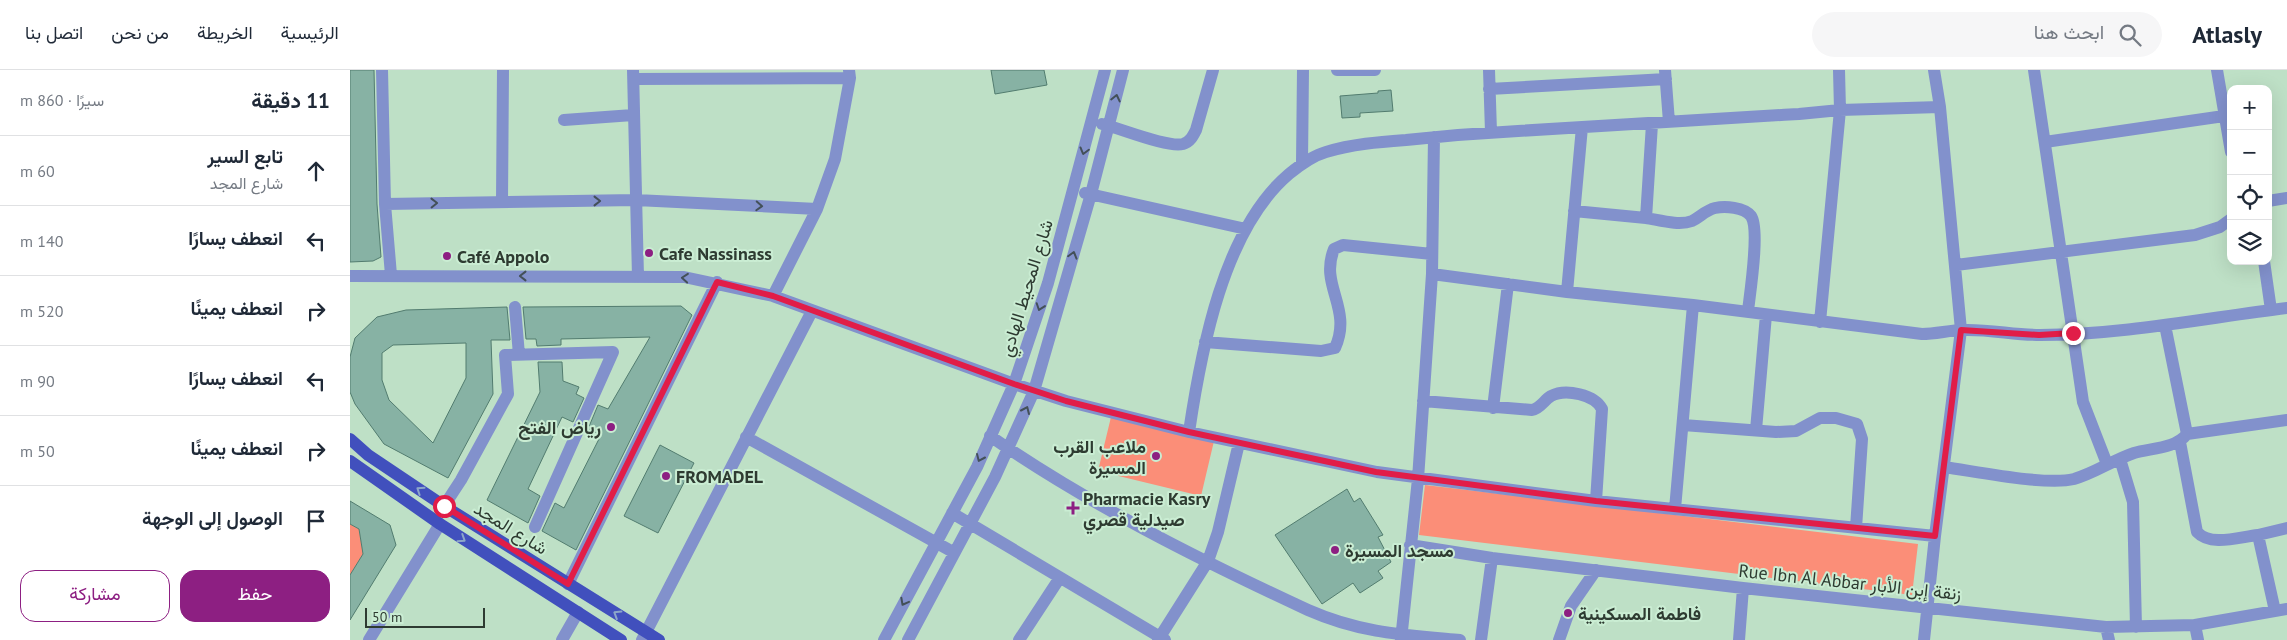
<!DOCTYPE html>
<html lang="ar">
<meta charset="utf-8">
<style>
:root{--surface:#fff;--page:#f6f6f7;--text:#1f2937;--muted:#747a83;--line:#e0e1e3;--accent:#8d1f82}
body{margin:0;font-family:"PT Sans",Vazirmatn,sans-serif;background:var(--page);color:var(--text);direction:rtl}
.controls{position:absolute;right:15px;top:15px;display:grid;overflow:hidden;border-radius:10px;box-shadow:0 5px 20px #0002}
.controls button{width:45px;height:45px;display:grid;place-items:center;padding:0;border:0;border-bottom:1px solid var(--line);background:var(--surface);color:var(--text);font:25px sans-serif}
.scale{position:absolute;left:15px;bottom:12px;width:120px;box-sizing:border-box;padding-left:5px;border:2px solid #2e3b31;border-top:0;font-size:14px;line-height:18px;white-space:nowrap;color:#2e3b31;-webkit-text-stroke:4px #caedd3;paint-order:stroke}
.stop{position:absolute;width:15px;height:15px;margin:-11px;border:4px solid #e11d48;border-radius:50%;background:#fff}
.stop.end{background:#e11d48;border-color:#fff;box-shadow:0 1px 5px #0008}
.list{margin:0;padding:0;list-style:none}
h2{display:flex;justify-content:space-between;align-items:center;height:65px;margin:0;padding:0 20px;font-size:21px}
h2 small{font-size:16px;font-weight:400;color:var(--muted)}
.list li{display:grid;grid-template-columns:32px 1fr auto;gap:15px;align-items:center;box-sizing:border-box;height:70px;padding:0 20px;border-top:1px solid var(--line)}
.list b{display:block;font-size:19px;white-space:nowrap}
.list p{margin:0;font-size:16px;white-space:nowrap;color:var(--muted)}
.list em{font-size:16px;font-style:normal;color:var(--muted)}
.actions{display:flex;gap:10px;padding:15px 20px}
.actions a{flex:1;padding:11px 0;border:1px solid var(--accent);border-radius:15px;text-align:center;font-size:18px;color:var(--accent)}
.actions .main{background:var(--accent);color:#fff}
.icon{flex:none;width:28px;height:28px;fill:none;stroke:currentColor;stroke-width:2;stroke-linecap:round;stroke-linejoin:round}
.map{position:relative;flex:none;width:1937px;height:570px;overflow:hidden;direction:ltr}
header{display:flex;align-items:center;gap:30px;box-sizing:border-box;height:70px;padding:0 25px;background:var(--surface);border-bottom:1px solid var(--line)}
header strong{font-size:24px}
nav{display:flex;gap:28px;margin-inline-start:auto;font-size:18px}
.search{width:350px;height:45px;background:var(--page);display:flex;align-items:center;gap:12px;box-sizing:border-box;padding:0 18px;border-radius:28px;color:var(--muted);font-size:19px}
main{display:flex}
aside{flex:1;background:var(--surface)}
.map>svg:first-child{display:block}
.green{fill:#fb8e78}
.building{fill:#87b2a4;stroke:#527c6f;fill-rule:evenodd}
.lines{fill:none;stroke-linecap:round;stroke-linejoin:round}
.minor{stroke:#8291cc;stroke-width:12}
.major{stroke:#4150bd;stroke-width:12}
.oneway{stroke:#435058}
.oneway2{stroke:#8ca6c9}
.route{stroke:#e11d48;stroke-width:6}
.poi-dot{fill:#8d1f82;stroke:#caedd3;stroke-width:2}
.labels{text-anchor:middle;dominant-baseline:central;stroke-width:4;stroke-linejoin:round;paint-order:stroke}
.poi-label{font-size:18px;font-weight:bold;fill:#2e3b31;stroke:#caedd3;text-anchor:start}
.street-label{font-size:18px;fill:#2e3b31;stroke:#caedd3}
</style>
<header>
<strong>Atlasly</strong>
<div class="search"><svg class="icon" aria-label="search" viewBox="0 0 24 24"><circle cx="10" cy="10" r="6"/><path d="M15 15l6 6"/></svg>ابحث هنا</div>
<nav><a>الرئيسية</a><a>الخريطة</a><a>من نحن</a><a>اتصل بنا</a></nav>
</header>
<main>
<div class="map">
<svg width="1937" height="570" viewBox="0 0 1937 570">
<rect width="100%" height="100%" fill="#bee0c6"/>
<path class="green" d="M761,347l103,24 -13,55 -103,-25z
M1075,415l493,59 -6,51 -493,-60z
M0,454l9,5 4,25 -13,21z"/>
<path class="building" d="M0,0h24l3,134 4,53 -8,4 -23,1z
M641,0h53l3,15 -52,9z
M1041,20l2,21 -33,2v4l-18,1 -2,-22 38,-3v-2z
M331,236l11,9 -116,235 -34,-19 13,-28 9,5 37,-73 -13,-6 10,-24 10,4 42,-72 -89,2v6l-24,1 -1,-7h-10l-3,-32z
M157,237l3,33h-19l2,54 -45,84 -64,-34 -29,-40 -5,-12v-35l5,-19 22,-21 29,-7zM116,273v35l-33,65 -44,-43 -7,-20v-27l11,-8z
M188,292h24l1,19 16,6 -3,7 8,4 -11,24 -11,-5 -34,72 12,7 -12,27 -41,-23 53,-108z
M310,375l34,18 -36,70 -34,-17z
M997,419l7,13 6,-4 23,37 -5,2 13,25 -13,9 5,7 -23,15 -7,-10 -31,21 -47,-69z
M0,431l40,24 6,20 -46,75v-45l13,-21 -4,-25 -9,-5z"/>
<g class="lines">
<path class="minor" d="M32,0l3,134 6,71
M283,0l5,207
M987,0h38
M1139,0l2,62
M1315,0l4,52
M1684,0l49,332 24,62
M1867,0l14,82
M284,9l216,-1
M1139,19l177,-10
M214,50l69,-5
M752,54c18,4 65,24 81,20 7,-2 10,-8 13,-14l17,-60
M1695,72l179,-26
M952,93l1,-93
M735,123l161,36
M152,131l1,-131
M1918,131l19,-3
M35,134l251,-4 181,9
M1224,141l72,7 6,-94
M1296,148c13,2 33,8 46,3 8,-4 14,-11 23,-13 10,-2 29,-1 36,8 9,13 -1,77 -3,95
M1914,191l7,49
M1606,195l239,-30 25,-8 11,-8
M1082,204l135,18 126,13 229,29c14,0 28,-4 41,-4 26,-1 51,5 77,5 81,0 166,-17 247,-27
M0,206l334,1 89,19 241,88 52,17 123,31 188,40 219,29 339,35
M1217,222l15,-165
M423,226l44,-87 18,-50 15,-81 -1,-8
M165,237l4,48
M1470,252l20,-212 -1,-40
M1815,255l22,109
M855,272l116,9 14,-3c18,-40 -16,-62 -1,-99l9,-4 89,9
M1073,331l109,9c9,-2 12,-10 19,-14 15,-8 44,-1 51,13l-6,92
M1143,338l15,-124
M1333,355l93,7 20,-1 24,-13h16l21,6 5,15 -6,89
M1406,360l10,-115
M839,362c12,-81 34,-202 100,-258 11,-9 23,-18 37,-22 26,-8 53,-10 80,-12 37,-4 74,-7 112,-9 93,-6 187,-12 281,-17l41,-4 100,-3
M640,366c98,68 210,124 318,174 52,23 96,25 152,30
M396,367l207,115
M1830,372l17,90c14,15 42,5 61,3l17,76
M1770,389l13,43 3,125
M1594,397c30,4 102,19 130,12 21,-6 39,-19 60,-26 17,-5 41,-4 53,-19l100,-14
M94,436l17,-26 47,-86 -3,-39 108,-3 -78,175
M1325,439l18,-204
M602,443l213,127
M1908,465l29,-7
M1060,475l82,13 251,30 363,39 89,-2 92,-16
M218,514l149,-302
M1845,555l3,15
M1756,557l3,13
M19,570l71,-116
M212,570l16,-28
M292,570l170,-329
M534,570l93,-173 37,-83 34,-101 57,-213
M558,570l87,-163 39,-86 57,-197 32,-124
M669,570l40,-61
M808,570l50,-79 10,-29 21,-89
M1051,570l17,-161 14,-205 2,-137
M1131,570l11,-82
M1209,570l12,-34 25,-36
M1389,570l4,-52
M1574,570l11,-104 26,-206 -21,-223 -6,-37"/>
<path class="major" d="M0,369l18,16 76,51 215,134
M0,391l90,63 181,116"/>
</g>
<defs><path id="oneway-chevron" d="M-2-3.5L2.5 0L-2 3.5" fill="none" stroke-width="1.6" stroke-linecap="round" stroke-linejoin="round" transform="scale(1.25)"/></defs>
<g class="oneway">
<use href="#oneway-chevron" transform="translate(766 28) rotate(-77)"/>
<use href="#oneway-chevron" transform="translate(734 81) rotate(105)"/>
<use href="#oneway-chevron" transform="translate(247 131)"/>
<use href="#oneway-chevron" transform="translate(84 133) rotate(-1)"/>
<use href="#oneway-chevron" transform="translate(409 136) rotate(3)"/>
<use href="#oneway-chevron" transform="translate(723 185) rotate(-74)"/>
<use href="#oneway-chevron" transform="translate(173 206) rotate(-180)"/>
<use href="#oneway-chevron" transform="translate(335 208) rotate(-175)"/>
<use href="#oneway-chevron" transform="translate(690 237) rotate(109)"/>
<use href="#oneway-chevron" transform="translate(676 340) rotate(-66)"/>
<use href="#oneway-chevron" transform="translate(630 388) rotate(114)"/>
<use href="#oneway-chevron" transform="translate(554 532) rotate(118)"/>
</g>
<g class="oneway2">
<use href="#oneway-chevron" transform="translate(70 420) rotate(-146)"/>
<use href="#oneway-chevron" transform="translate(112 469) rotate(33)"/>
<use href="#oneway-chevron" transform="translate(267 544) rotate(-148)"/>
</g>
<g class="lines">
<path class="route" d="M94,436l124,78 149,-302 56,14 241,88 52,17 123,31 187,40 220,29 339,35 26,-206 78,5 34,-2"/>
</g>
<g class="poi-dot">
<circle cx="299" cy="183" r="5"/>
<circle cx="97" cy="186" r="5"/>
<circle cx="261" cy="357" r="5"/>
<circle cx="806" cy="386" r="5"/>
<circle cx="316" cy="406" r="5"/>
<path d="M720.5 430.5h5v5h5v5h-5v5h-5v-5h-5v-5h5z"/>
<circle cx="985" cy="480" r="5"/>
<circle cx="1218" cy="543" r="5"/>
</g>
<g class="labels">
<g class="poi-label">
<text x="309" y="183">Cafe Nassinass</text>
<text x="107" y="186">Café Appolo</text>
<text x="251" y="357" text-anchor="end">رياض الفتح</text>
<text x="796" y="376" text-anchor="end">ملاعب القرب<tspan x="796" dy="21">المسيرة</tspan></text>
<text x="326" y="406">FROMADEL</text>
<text x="733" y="428">Pharmacie Kasry<tspan x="733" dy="21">صيدلية قصري</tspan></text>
<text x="995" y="480">مسجد المسيرة</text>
<text x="1228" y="543">فاطمة المسكينية</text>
</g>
<g class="street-label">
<text transform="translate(676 218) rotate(-73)">شارع المحيط الهادي</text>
<text transform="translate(161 458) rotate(32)">شارع المجد</text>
<text transform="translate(1500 512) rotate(6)">Rue Ibn Al Abbar زنقة إبن الأبار</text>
</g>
</g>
</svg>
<div class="controls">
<button>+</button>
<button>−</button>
<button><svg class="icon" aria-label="locate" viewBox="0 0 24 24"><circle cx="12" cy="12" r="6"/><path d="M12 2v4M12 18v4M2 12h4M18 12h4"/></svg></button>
<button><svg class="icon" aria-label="layers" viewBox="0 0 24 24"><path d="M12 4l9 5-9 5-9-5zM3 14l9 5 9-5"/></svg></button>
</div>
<div class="scale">50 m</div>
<div class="stop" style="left:94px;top:436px"></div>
<div class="stop end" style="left:1723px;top:263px"></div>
</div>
<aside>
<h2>11 دقيقة<small>سيرًا · 860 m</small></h2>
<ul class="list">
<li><svg class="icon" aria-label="ahead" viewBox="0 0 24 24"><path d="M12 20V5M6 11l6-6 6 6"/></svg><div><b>تابع السير</b><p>شارع المجد</p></div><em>60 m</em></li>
<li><svg class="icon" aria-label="left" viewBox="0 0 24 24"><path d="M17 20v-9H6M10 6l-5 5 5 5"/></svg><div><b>انعطف يسارًا</b></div><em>140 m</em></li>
<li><svg class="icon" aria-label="right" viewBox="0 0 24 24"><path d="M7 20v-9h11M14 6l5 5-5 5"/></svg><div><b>انعطف يمينًا</b></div><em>520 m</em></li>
<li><svg class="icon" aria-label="left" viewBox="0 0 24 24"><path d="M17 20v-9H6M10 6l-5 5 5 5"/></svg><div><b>انعطف يسارًا</b></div><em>90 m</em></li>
<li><svg class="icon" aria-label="right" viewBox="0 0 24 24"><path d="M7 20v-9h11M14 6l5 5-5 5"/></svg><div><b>انعطف يمينًا</b></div><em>50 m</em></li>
<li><svg class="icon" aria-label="arrive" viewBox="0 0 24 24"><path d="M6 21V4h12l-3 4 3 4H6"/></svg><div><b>الوصول إلى الوجهة</b></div></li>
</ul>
<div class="actions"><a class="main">حفظ</a><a>مشاركة</a></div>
</aside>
</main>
